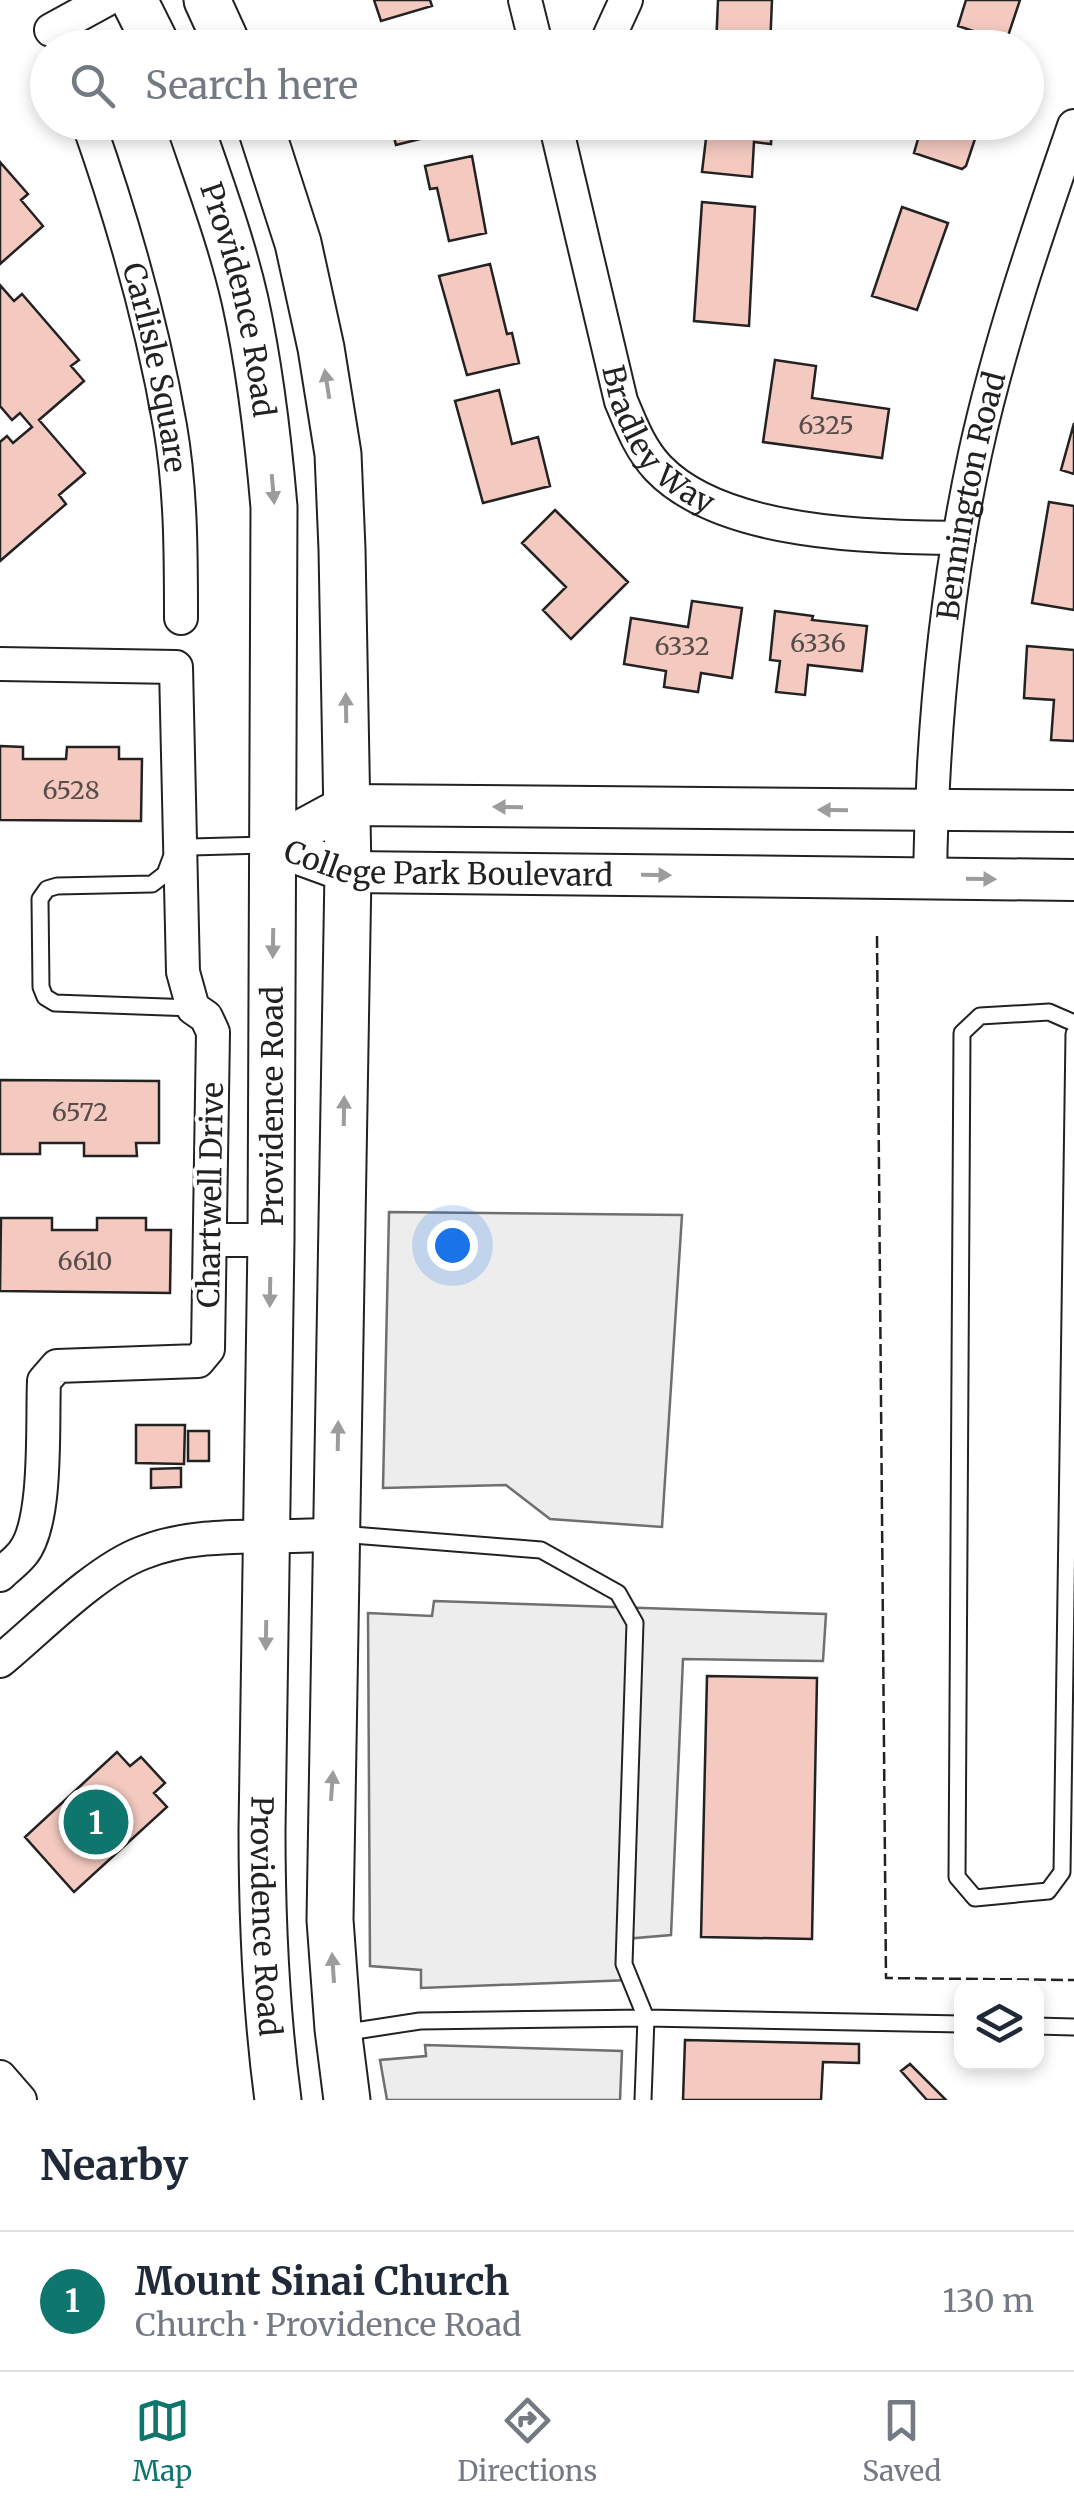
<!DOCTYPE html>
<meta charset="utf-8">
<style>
:root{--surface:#fff;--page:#f6f6f7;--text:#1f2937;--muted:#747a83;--line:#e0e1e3;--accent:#0f766e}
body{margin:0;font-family:Merriweather,serif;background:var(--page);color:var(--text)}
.controls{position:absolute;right:30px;bottom:30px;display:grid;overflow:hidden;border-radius:20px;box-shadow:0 5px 15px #0003}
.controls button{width:90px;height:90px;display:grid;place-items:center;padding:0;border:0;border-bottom:2px solid var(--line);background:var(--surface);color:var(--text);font:50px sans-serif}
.you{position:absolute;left:452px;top:1245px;width:35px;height:35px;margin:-25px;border:8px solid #fff;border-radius:50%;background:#1a73e8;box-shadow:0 0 0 15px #1a73e833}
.badge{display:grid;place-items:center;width:65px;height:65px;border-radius:50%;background:var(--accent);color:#fff;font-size:32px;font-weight:700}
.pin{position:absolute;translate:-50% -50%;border:5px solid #fff;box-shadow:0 2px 10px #0006}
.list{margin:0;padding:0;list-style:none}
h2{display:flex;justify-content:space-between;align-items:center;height:130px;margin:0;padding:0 40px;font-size:42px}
h2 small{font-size:32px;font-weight:400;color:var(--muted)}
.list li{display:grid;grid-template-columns:65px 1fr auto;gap:30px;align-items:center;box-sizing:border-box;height:140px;padding:0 40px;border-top:2px solid var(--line)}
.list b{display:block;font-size:38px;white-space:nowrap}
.list p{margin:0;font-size:32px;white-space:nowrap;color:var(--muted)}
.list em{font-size:32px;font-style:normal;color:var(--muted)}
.icon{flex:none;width:55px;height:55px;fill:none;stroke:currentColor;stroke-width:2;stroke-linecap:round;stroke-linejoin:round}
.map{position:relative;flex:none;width:1074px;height:2100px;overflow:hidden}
.search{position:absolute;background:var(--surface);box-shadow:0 5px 15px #0003;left:30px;right:30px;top:30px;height:110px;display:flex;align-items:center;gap:25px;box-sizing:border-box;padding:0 35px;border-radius:55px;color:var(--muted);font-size:38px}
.sheet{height:270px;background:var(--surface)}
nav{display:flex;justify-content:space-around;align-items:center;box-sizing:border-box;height:140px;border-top:2px solid var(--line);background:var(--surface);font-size:28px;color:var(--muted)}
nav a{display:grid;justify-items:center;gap:5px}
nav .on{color:var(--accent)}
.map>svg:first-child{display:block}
.parking{fill:#ededed;stroke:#6f6f6f;stroke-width:2.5}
.building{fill:#f3c9c0;stroke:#222;stroke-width:2.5}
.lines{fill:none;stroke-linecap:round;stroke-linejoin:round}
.service-casing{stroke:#222;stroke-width:19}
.minor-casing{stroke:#222;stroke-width:36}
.tertiary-casing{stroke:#222;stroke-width:44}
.secondary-casing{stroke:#222;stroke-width:49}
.service{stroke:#fff;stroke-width:15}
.minor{stroke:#fff;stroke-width:32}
.tertiary{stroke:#fff;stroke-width:40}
.secondary{stroke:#fff;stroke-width:45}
.fence{stroke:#222;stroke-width:2.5;stroke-dasharray:12 5;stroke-linecap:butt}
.oneway{fill:#9c9c9c}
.labels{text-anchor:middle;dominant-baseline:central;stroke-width:8;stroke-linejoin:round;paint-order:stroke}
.number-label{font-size:25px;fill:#564c4a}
.street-label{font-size:30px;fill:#222;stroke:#fff}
</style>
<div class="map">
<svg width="1074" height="2100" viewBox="0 0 1074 2100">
<rect width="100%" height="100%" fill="#fff"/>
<path class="parking" d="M389,1212l293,3 -20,312 -112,-8 -44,-34 -123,3z
M434,1601l392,13 -3,47 -140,-2 -12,276 -46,4 5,41 -209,8v-18l-51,-4 -2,-353 64,3z
M425,2045l197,6 -2,49h-233l-7,-40 46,-4z"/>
<path class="building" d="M374,0h56l2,6 -51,15z
M718,0h54l-2,48h-54z
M966,0h54l-14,42 -48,-16z
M412,32l3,16h-46l-2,-5z
M390,122h73l1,6 -68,17z
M708,122h64l-1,22 -17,-2 -2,35 -50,-5z
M923,122h53l-4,13 4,1 -10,30 -4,3 -48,-16z
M472,156l14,77 -37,8 -12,-53 -7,1 -5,-23z
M0,162l28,32 -7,6 22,26 -43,38z
M702,202l53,5 -6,119 -55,-5z
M902,207l46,16 -31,87 -45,-14z
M490,264l17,70 5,-1 7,30 -52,12 -28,-99z
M0,285l14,16 8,-7 57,66 -8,6 13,15 -45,39 46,53 -26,22 7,9 -66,57v-119l7,-6 6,7 19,-16 -12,-14 -8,7 -12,-14z
M775,360l41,6 -4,32 77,11 -7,49 -119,-16z
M499,390l13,54 26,-7 12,49 -67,17 -28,-102z
M1074,423v51l-13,-4z
M1049,502l25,4v104l-42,-7z
M555,510l73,72 -57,57 -28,-29 23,-23 -44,-44z
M692,601l50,7 -10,70 -31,-5 -3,19 -34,-5 2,-16 -42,-7 7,-46 57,9z
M775,611l38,5 -1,4 55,6 -5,45 -54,-6 -3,30 -29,-3 4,-31 -10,-1z
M1027,646l47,4v91l-23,-1 3,-40 -30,-2z
M0,746l23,1v12h43l1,-12h52v12h23l-1,62 -141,-1z
M0,1080l159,1v62h-23l1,13h-53v-13h-44v11h-40z
M1,1218h51v12h45v-12h49v12h25l-1,63 -170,-2z
M136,1425h49l-1,39 -48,-1z
M188,1431h21v30h-21z
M181,1468v19l-30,1v-19z
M707,1676l110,2 -5,261 -111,-2z
M117,1752l13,14 11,-9 24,26 -11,10 13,14 -93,85 -49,-55z
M685,2040l174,4v19l-36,-1 -2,38h-138z
M910,2064l36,36h-19l-26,-29z"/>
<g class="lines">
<defs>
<path id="service" d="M193,1008l-138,-5 -10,-6 -4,-10 -1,-88 7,-10 10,-3 95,-2 13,-10 6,-16 20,-11 78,-2
M1074,1023l-25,-11 -69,4 -18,17 -5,844 18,21 73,-7 14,-19 12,-838
M340,1534l201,16 77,43 17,30 -11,341 22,54 -3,82
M1036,2026l38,1
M342,2033l78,-12 226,-3 316,6"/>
<g id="minor">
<path d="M525,0l12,48"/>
<path d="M51,30l55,-30"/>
<path d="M604,48l22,-48"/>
<path id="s1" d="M88,122c35,99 64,201 82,304 11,63 11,128 11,192"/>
<path id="s2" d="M555,122l66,279c10,24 19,48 37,67 64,67 214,69 301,70"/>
<path d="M0,664l176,3 7,305 10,36 13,9 7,15 -5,317 -10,12 -141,5 -13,15c-2,42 4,141 -21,172 -6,8 -16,15 -23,22"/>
<path id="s3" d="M930,878c2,-142 15,-285 45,-424 24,-110 62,-221 99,-328"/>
<path d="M210,1240h61"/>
<path d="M0,1661c40,-33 95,-90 142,-108 59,-24 131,-13 194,-19"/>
<path d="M0,2077l20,23"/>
</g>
<g id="tertiary">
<path d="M274,845l74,-40 726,6"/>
<path id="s4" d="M274,845l74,27 726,8"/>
</g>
<g id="secondary">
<path d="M134,0l24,48"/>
<path d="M207,0l22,48"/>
<path id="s5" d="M189,122c20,59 42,117 56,178 15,68 23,137 29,207l-3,733 -9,590c0,91 4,180 16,270"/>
<path d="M259,122l39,121 23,105 17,106 4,95 6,323 -18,1048 8,109 9,71"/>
</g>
</defs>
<use href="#service" class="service-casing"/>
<use href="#minor" class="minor-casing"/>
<use href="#tertiary" class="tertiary-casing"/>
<use href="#secondary" class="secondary-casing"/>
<use href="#service" class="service"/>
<use href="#minor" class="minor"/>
<use href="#tertiary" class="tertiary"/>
<use href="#secondary" class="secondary"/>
<path class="fence" d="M877,936l9,1042 188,2"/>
</g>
<defs><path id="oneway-solid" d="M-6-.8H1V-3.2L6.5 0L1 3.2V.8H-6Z" transform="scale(2.5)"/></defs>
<g class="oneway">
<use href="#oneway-solid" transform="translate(327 384) rotate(-99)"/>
<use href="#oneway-solid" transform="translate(273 489) rotate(85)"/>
<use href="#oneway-solid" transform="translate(346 708) rotate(-91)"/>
<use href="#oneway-solid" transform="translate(508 807) rotate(-179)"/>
<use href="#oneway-solid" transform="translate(833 810) rotate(-179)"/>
<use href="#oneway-solid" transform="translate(656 875) rotate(1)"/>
<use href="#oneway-solid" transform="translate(981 879) rotate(1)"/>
<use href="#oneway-solid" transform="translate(273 943) rotate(91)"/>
<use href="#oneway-solid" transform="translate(344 1111) rotate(-89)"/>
<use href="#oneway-solid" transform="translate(270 1292) rotate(91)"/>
<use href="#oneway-solid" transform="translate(338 1436) rotate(-89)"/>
<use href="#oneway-solid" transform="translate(266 1635) rotate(91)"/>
<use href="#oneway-solid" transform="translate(332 1786) rotate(-86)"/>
<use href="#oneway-solid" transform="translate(333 1968) rotate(-94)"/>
</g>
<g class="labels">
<g class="number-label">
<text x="826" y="425">6325</text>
<text x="818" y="643">6336</text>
<text x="682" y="646">6332</text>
<text x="71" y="790">6528</text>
<text x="80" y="1112">6572</text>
<text x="85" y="1261">6610</text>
</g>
<g class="street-label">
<text stroke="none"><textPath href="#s5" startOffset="185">Providence Road</textPath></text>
<text stroke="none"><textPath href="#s1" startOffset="255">Carlisle Square</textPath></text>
<text stroke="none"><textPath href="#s2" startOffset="340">Bradley Way</textPath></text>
<text stroke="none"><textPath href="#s3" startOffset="385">Bennington Road</textPath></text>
<text stroke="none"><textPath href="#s4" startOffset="178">College Park Boulevard</textPath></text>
<text transform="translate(272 1106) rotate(-90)">Providence Road</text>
<text transform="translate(210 1195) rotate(-89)">Chartwell Drive</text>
<text stroke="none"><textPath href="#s5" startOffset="1805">Providence Road</textPath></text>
</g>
</g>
</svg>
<div class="controls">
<button><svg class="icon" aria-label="layers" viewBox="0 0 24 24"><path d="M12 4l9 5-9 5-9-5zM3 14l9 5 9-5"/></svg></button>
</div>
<div class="you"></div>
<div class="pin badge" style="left:96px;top:1822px">1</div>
<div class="search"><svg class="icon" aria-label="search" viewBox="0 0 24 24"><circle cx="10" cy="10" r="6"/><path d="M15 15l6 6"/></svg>Search here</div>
</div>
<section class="sheet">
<h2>Nearby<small></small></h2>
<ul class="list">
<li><span class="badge">1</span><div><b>Mount Sinai Church</b><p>Church · Providence Road</p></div><em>130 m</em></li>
</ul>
</section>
<nav>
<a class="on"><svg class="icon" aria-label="map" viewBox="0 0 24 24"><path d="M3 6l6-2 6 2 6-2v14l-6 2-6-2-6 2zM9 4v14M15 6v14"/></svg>Map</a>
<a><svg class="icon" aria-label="directions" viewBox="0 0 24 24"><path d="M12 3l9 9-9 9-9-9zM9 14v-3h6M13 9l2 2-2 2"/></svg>Directions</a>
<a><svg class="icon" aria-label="saved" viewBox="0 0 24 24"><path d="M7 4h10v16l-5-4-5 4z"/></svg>Saved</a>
</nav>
